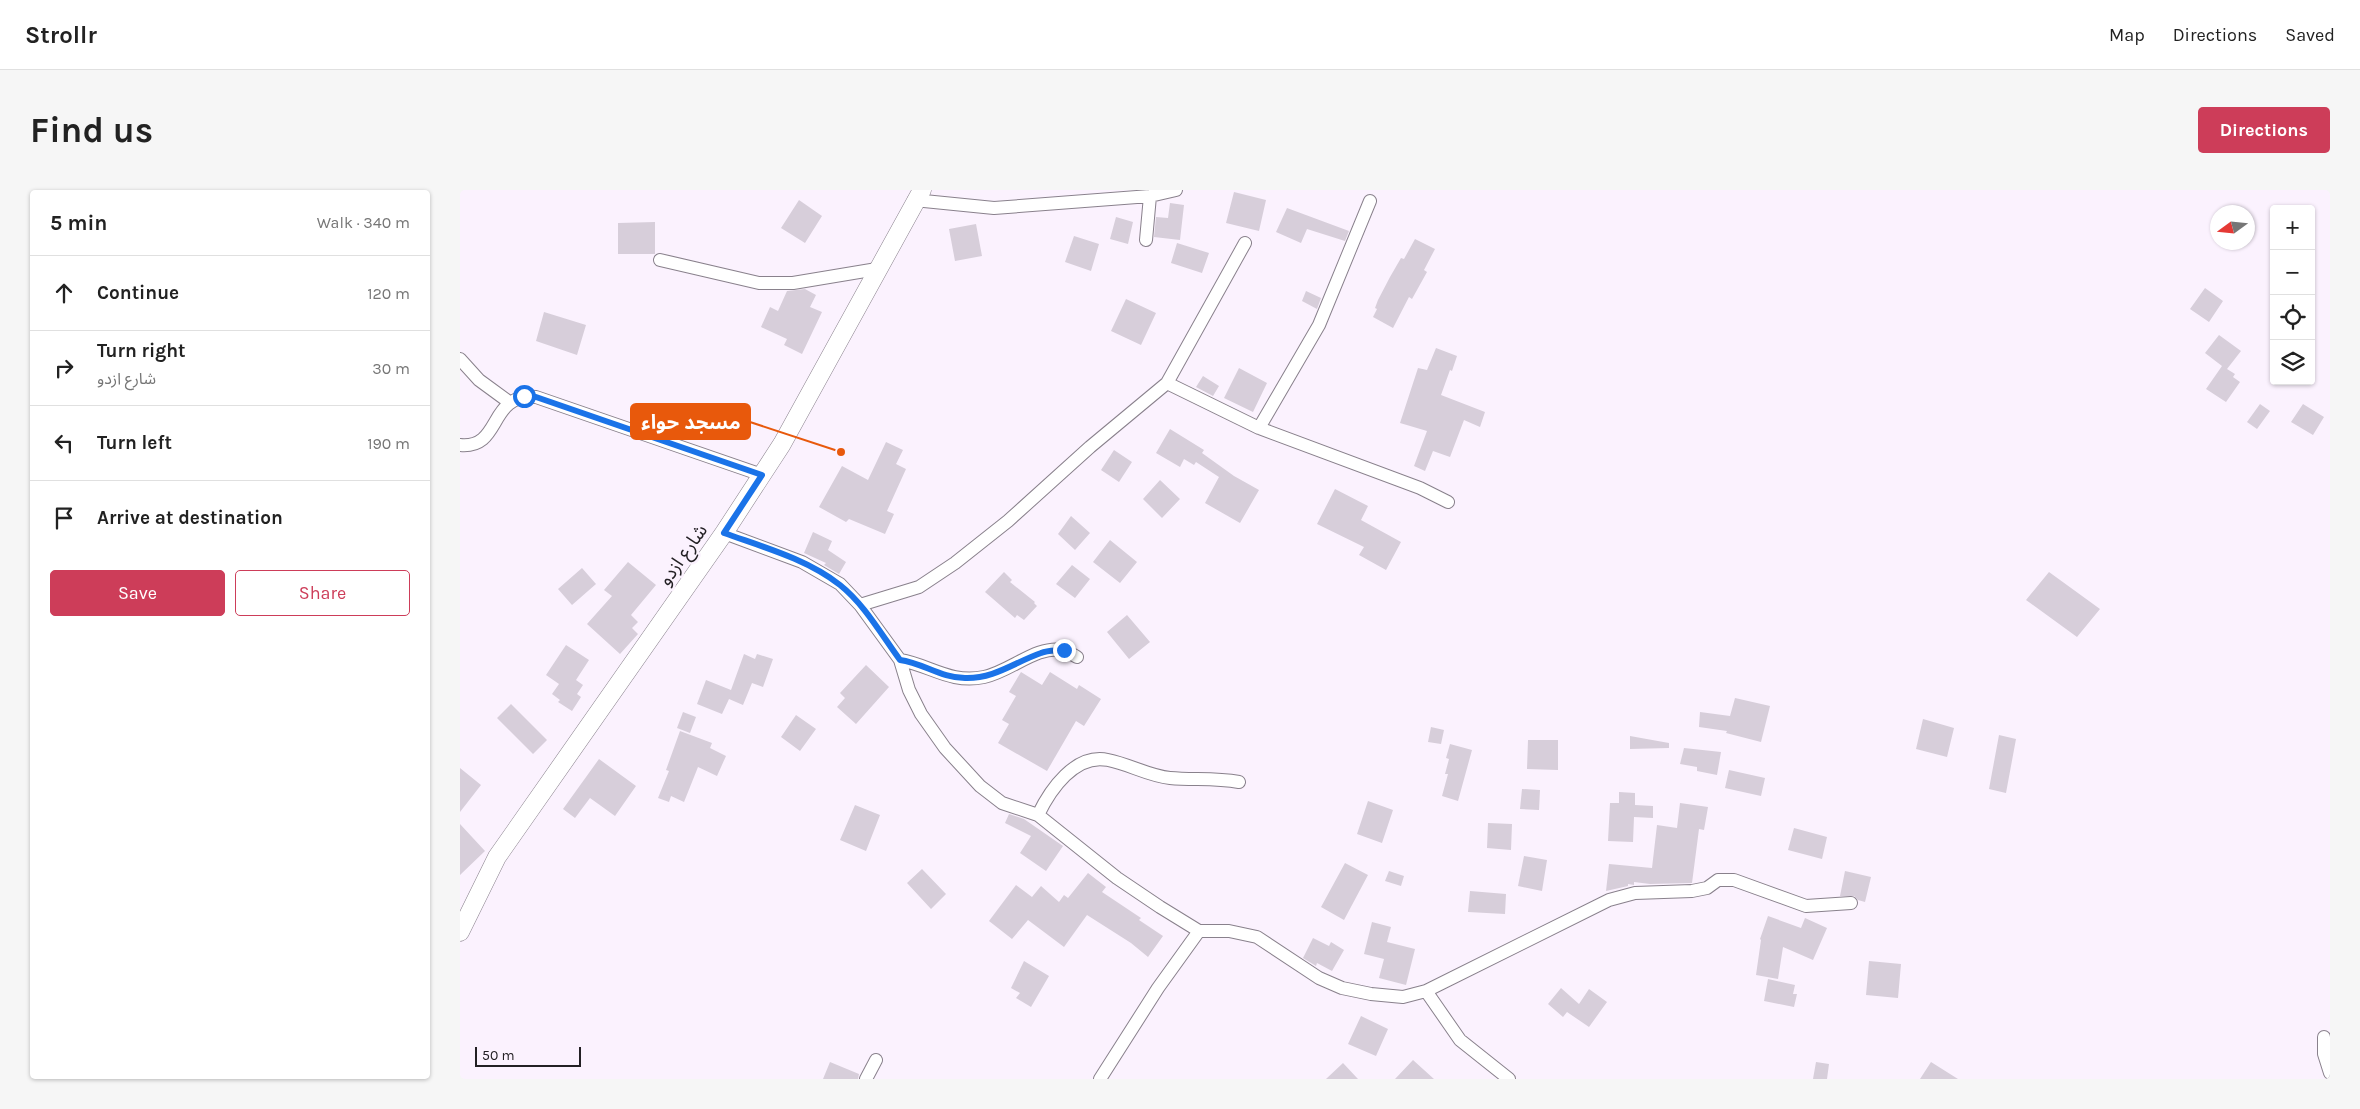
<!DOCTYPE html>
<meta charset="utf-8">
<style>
:root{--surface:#fff;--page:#f6f6f6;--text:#222;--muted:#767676;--line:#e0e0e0;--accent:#cd3d59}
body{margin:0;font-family:Karla,"Noto Sans Arabic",sans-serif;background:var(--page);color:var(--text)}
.controls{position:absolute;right:15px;top:15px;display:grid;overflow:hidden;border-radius:5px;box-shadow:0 1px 4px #0004}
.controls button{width:45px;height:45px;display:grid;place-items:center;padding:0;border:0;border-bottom:1px solid var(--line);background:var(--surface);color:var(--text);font:25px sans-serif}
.compass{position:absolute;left:1750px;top:15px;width:45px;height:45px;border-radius:50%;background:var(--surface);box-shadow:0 1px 4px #0004;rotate:255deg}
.scale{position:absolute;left:15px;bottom:12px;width:106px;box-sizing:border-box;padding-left:5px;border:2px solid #232024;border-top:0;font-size:14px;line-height:18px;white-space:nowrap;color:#232024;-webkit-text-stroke:4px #fbf2fe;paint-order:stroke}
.stop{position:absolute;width:15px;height:15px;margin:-11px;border:4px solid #1a73e8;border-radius:50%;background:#fff}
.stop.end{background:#1a73e8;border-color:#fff;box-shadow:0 1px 5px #0008}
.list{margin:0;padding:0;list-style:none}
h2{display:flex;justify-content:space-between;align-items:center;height:65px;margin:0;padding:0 20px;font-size:21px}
h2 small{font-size:16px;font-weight:400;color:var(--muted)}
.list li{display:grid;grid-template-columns:32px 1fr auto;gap:15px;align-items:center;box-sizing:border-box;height:75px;padding:0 20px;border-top:1px solid var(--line)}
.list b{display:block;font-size:19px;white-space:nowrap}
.list p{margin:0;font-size:16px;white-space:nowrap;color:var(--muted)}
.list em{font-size:16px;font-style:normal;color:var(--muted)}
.actions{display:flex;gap:10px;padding:15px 20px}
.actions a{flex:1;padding:11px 0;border:1px solid var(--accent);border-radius:5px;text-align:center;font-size:18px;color:var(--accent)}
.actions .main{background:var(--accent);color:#fff}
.icon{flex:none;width:28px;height:28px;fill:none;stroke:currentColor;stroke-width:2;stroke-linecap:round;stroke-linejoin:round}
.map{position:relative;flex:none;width:1870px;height:889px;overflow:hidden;border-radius:5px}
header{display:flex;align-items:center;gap:30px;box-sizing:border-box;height:70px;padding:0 25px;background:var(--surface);border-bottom:1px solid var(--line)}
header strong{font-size:24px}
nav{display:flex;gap:28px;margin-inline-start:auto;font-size:18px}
.intro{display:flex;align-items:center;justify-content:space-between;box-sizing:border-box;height:120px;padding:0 30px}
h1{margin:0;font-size:35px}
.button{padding:12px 22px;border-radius:5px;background:var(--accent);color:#fff;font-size:18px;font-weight:700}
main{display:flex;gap:30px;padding:0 30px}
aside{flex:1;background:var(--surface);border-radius:5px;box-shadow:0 1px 4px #0004}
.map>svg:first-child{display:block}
.building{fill:#d7ceda}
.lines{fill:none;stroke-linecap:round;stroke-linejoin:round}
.street-casing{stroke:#89818c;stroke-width:14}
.secondary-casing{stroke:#89818c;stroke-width:19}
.street{stroke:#fff;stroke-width:12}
.secondary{stroke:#fff;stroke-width:18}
.route{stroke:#1a73e8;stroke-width:6}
.labels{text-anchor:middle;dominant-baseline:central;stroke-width:5;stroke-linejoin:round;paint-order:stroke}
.street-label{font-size:19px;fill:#232024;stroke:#fbf2fe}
.leader{fill:none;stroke:#e8590c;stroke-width:2}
.callout-dot{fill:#e8590c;stroke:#fbf2fe;stroke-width:2}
.callout{fill:#e8590c;stroke:#e8590c;stroke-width:2}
.callout-label{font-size:20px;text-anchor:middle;font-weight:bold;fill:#fff}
</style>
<header>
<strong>Strollr</strong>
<nav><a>Map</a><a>Directions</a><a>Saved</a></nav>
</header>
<div class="intro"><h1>Find us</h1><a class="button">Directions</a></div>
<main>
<aside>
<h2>5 min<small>Walk · 340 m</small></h2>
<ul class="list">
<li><svg class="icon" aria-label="ahead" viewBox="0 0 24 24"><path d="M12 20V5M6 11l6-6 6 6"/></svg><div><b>Continue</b></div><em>120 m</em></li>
<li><svg class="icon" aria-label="right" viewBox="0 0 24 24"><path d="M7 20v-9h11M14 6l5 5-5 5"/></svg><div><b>Turn right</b><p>شارع ازدو</p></div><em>30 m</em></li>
<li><svg class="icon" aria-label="left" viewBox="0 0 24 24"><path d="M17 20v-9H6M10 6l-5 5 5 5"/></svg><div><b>Turn left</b></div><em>190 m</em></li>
<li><svg class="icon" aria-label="arrive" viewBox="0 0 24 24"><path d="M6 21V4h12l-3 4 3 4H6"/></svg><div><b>Arrive at destination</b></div></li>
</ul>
<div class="actions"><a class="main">Save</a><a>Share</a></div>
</aside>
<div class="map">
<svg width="1870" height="889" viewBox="0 0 1870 889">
<rect width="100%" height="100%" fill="#fbf2fe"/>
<path class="building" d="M774,2l32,8 -7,31 -33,-8z
M339,10l23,16 -17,27 -24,-15z
M710,13l14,2 -4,35 -26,-3 2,-20 12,1z
M827,18l62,23 -4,10 -38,-12 -6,14 -25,-11z
M656,27l17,5 -5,22 -18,-5z
M195,32v32h-37v-31z
M516,34l6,32 -27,5 -6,-32z
M614,46l25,8 -8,27 -26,-9z
M955,49l20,10 -11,21 3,2 -15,27 -3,-2 -16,31 -20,-11 4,-8 -2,-1 3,-8 12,-23 11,-19 3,1z
M717,53l32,10 -7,20 -31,-10z
M1745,98l18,13 -14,21 -19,-13z
M345,99l11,6 -6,12 12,5 -20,42 -18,-9 3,-6 -26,-12 9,-20 8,4 9,-20z
M846,101l15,7 -4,11 -15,-8z
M666,109l30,14 -15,32 -30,-14z
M84,122l42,13 -9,30 -41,-14z
M1759,145l22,16 -14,18 8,5 -2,3 7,5 -14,20 -20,-13 16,-23 -17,-13z
M976,158l21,8 -5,15 -2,-1 -9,25 44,17 -5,15 -16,-7 -14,37 -17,-6 -8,20 -11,-5 13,-35 -27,-8 18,-55 9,2z
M779,178l28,15 -14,29 -29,-14z
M743,186l16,10 -6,10 -17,-9z
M1800,214l10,7 -13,18 -10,-7z
M1843,214l21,13 -11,18 -22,-13z
M710,239l34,21 -2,3 32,23 25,14 -19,33 -35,-20 14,-26 -23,-15 -2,3 -10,-6 -4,8 -24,-14z
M426,252l17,8 -7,14 10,5 -19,42 7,3 -9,20 -36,-15 -3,3 -27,-15 23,-41 26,14z
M654,260l18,12 -13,20 -18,-12z
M700,290l20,19 -18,19 -19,-19z
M875,299l33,17 -7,14 40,22 -15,28 -27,-15 5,-8 -47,-23z
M611,326l19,17 -15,17 -17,-16z
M353,342l19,9 -4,9 18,12 -7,12 -15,-9 2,-2 -22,-10z
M650,350l27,22 -17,21 -27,-21z
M168,372l28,23 -25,30 7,7 -6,6 6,6 -18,20 -33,-30 25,-28 -8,-6z
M612,375l18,14 -15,19 -19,-14z
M122,378l14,16 -24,21 -14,-16z
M544,382l8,8 -2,2 25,20 -1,1 3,3 -13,14 -7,-5 -2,3 -30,-26z
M1589,382l51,37 -23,28 -51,-37z
M667,425l23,27 -21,17 -22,-27z
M106,455l23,15 -13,20 7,5 -6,9 4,3 -9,14 -14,-9 2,-2 -8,-6 7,-10 -13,-9z
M284,464l11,5 2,-5 16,5 -10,28 -11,-4 -9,22 -14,-6 -7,15 -25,-10 9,-24 25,10z
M406,475l23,22 -33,37 -19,-17 8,-9 -5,-5z
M561,482l21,13 8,-13 27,17 2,-4 22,14 -17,27 -8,-5 -29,50 -49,-28 11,-19 -7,-4 14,-24 -7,-4z
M1275,508l35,8 -9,36 -35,-9 1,-2 -28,-4 1,-15 30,4z
M51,514l36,36 -14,14 -36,-36z
M223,522l13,5 -6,16 -13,-5z
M336,525l20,14 -16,22 -19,-14z
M1463,529l31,9 -7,29 -31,-8z
M971,537l13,3 -3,14 -13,-2z
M220,541l32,12 -2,5 16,8 -9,20 -19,-9 -14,35 -13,-6 -2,6 -11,-4 11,-27 -3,-1z
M1539,545l17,4 -10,54 -17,-4z
M1170,546l39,7v5l-39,1z
M1068,550h30v30l-31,-1z
M990,554l22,6 -14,51 -16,-5 6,-22h-3l4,-15 -3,-1z
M1224,558l37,4 -4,23 -20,-4v-4l-17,-3z
M139,569l37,27 -21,30 -25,-18 -15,20 -12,-9z
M0,578l21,17 -21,27z
M1269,580l36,8 -4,18 -36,-8z
M1062,599l18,1 -1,20 -19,-1z
M1159,602l16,1v12l18,1v12l-19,-1 -1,25 -25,-1 2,-38h9z
M908,611l25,9 -11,33 -25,-9z
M1220,613l28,4 -4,23 -5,-1 -7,54 -42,1 -16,-2v3l-6,-1v2l-22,5 3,-27 43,4 5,-43 20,3z
M395,615l25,10 -14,36 -26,-11z
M549,624l15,5 39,27 -17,25 -26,-18 11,-17 -26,-13z
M1028,633l24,1 -1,26 -24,-2z
M0,634l25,27 -25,24z
M1334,638l33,9 -5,22 -34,-9z
M1064,666l23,4 -5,31 -24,-5z
M885,673l23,12 -24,45 -23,-13z
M462,679l24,25 -15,15 -24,-26z
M929,681l15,5 -3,10 -16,-5z
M1385,681l26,6 -6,25 -7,-2 -4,-4h-14z
M628,683l18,14 -4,5 39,26 -2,2 24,16 -15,21 -17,-14 -44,-28 -23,32 -36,-27 -16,19 -23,-18 27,-36 16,12 9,-11 18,16 5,-7 4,3z
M1010,701l36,3 -1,20 -37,-2z
M1308,726l33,12 4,-10 22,10 -14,32 -30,-13 -5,32 -22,-4 5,-35 -1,-1z
M912,732l19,5 -4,15 28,7 -9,36 -27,-7 5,-19 -20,-5z
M853,748l16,8 2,-4 13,8 -12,21 -15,-8 -1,3 -13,-8z
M564,771l25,15 -18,31 -15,-9 4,-5 -9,-5z
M1409,771l32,3 -3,34 -32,-3z
M1308,789l27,6 -2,9h4l-3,13 -30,-6z
M1101,798l18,16 10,-15 18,13 -18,25 -22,-15 -4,5 -15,-13z
M901,826l27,13 -12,27 -28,-12z
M953,870l21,19h-39z
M370,872l29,12 -1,5h-35z
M1356,872l13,2 -2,15h-14z
M1471,872l27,17h-38z
M883,873l15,16h-32z"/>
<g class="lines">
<defs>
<path id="street" d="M454,10l80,8 156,-12 26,-6
M686,50l4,-44
M200,70l99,23h34l84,-14
M0,169l19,21 30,22
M707,193l78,-140
M799,238l60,-103 51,-124
M0,255c43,4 27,-52 76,-48l226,78
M264,343l78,29 38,22 20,21 40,55 9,30 12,24 24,34 35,38 22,17 36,12 79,63 43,29 39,24h30l28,6 62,41 23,10 29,6 32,3 23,-6 183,-91 26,-7 57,-2 15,-3 11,-8h16l72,26 45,-3
M400,415l59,-18 36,-24 53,-42 82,-74 77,-64 92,45 161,60 28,14
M440,470c30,5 50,24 84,17 26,-5 52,-32 79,-27 5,1 10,5 14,7
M578,625c12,-25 37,-62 70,-55 21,4 41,16 62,18 23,2 45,0 69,4
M966,801l34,49 49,39
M1864,847v17l6,19
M406,889l10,-19
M640,889l58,-91 41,-57"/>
<path id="secondary" d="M0,742l37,-75 227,-324 58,-89 140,-254"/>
</defs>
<use href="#street" class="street-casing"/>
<use href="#secondary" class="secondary-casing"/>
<use href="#street" class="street"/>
<use href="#secondary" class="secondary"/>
</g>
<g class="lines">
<path class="route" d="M64,206l12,1 226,78 -38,58c39,14 83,26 116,52 24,19 41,49 60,75 23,3 41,18 65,18 29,1 50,-16 76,-25 7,-3 15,-2 23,-3"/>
</g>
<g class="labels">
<g class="street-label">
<text transform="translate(223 365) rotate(-55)">شارع ازدو</text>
</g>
</g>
<path class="leader" d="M381 262L290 232"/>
<circle class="callout-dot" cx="381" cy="262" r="5"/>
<rect class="callout" x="171" y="214" width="119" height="35" rx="5"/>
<g class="callout-label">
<text x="231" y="239">مسجد حواء</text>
</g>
</svg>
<div class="controls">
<button>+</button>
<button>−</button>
<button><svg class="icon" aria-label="locate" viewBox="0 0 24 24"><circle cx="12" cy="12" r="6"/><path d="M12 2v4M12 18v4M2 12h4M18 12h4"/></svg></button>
<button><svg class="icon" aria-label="layers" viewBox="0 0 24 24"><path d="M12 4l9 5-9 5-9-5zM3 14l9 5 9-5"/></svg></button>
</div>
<svg class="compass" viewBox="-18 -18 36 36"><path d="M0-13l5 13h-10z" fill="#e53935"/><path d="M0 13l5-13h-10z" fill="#767676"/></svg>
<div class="scale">50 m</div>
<div class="stop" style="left:64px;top:206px"></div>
<div class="stop end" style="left:604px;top:460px"></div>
</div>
</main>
